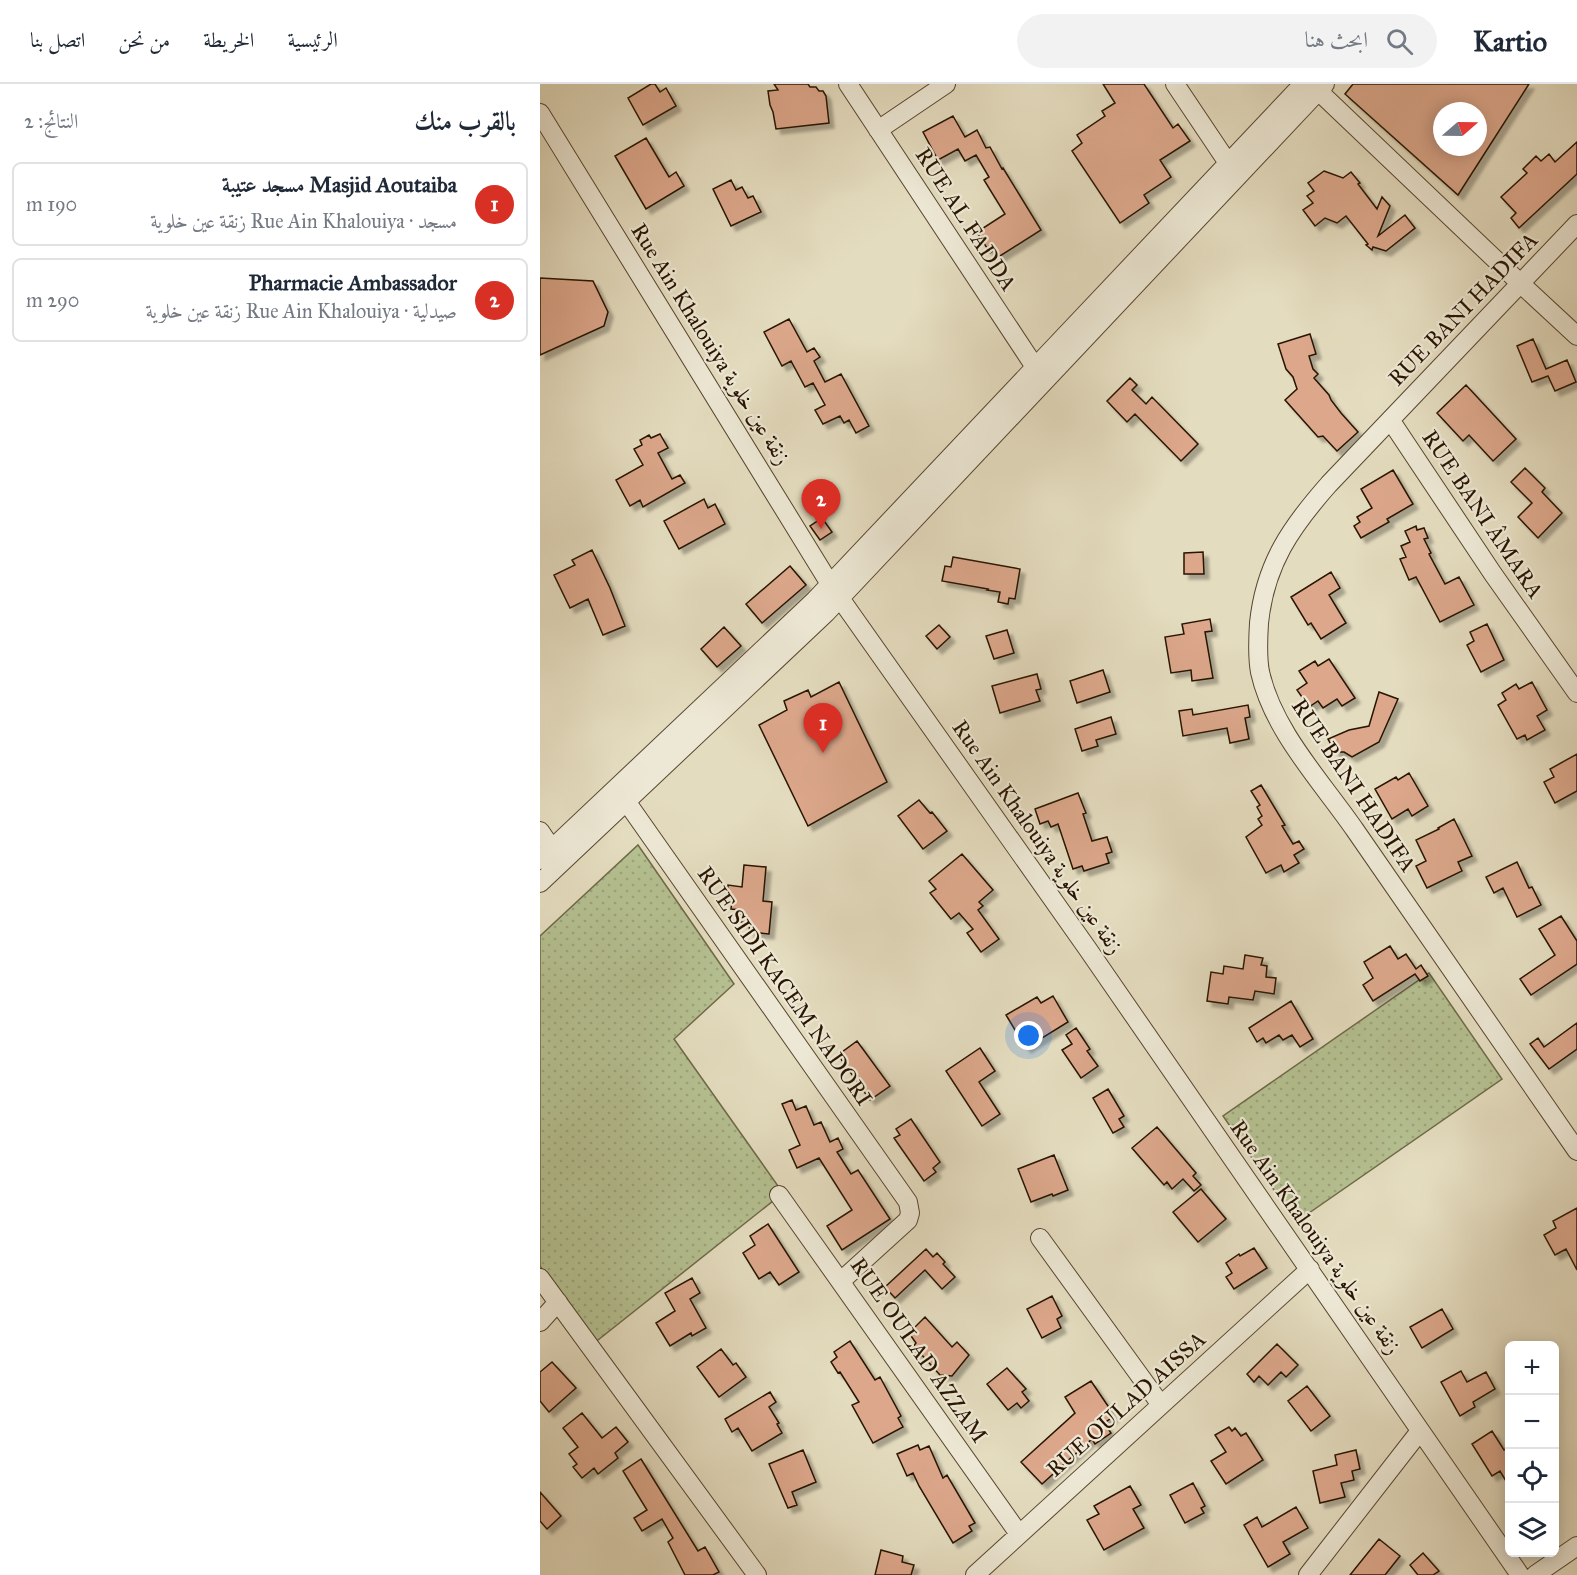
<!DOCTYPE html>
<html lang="ar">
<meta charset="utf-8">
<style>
:root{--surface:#fff;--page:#f2f2f3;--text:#1f2937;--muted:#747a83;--line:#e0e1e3;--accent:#d93025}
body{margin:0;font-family:"IM FELL Great Primer",Amiri,serif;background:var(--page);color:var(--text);direction:rtl}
.controls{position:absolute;right:18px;bottom:18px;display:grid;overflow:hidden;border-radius:9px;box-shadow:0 3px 15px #0003}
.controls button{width:54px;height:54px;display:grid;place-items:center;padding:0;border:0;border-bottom:2px solid var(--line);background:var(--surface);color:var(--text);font:30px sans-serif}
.compass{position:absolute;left:893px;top:18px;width:54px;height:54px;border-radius:50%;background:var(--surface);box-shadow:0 3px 15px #0003;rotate:70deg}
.you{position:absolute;left:489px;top:952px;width:21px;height:21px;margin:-15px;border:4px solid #fff;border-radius:50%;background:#1a73e8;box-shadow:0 0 0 9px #1a73e833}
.badge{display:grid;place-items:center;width:39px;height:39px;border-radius:50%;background:var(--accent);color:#fff;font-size:20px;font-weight:700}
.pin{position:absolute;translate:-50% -50px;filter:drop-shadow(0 2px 3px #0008)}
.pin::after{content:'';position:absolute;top:32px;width:21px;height:18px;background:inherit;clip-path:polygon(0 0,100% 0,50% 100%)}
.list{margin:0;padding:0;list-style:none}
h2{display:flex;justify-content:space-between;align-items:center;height:78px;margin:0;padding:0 24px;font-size:26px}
h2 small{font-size:20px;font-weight:400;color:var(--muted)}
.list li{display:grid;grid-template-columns:39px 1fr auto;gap:18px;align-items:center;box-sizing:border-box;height:84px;margin:0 12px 12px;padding:0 12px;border:2px solid var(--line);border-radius:9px}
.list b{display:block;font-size:22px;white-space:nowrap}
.list p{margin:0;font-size:20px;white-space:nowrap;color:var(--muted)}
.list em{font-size:20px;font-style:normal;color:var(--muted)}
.icon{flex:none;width:33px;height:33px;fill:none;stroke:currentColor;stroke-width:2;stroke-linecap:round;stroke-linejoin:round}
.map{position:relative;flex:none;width:1037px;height:1491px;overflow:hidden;direction:ltr}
header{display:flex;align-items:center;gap:36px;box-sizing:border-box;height:84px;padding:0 30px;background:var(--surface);border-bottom:2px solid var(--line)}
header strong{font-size:28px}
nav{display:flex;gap:33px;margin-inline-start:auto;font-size:21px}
.search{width:420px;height:54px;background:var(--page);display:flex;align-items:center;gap:15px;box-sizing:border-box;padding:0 21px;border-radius:33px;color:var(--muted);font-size:22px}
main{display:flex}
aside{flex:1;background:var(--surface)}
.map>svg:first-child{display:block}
.grass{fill:url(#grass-dots);stroke:#6e6a48;stroke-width:1.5}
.building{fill:#dca78b;stroke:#281400;stroke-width:1.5;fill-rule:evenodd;filter:url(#shadow)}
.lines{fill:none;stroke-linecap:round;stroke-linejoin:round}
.minor-casing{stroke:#574630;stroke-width:20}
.minor{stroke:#ede8d5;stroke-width:18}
.labels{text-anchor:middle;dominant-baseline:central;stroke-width:4.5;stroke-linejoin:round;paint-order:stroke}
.street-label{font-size:22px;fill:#281400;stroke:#ede8d5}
</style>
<header>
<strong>Kartio</strong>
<div class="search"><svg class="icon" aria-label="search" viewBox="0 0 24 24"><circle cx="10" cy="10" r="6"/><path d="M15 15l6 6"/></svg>ابحث هنا</div>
<nav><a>الرئيسية</a><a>الخريطة</a><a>من نحن</a><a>اتصل بنا</a></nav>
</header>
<main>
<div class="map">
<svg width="1037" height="1491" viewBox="0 0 1037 1491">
<defs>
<pattern id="grass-dots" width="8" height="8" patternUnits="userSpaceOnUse" patternTransform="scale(1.5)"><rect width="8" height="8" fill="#b5c091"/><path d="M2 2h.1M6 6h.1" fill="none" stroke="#9ca47b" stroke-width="1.8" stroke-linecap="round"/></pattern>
<filter id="shadow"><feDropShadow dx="5" dy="5" stdDeviation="1.5" flood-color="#0004"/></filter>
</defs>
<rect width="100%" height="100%" fill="#e4dcbf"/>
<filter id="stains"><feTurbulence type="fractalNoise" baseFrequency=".00333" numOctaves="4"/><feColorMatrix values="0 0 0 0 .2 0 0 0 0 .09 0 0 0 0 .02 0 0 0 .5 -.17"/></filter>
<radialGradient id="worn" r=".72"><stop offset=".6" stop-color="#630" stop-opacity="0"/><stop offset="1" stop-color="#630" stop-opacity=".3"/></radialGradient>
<path class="grass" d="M98,761l96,139 -60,55 109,154 -190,151 -53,-78v-330z
M889,889l73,106 -206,143 -73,-106z"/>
<path class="building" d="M111,0h4l5,8 6,-4 10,18 -33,19 -15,-27z
M234,0h34l2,3h6l3,4h4l3,5 3,27 -53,6 -3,-17 -3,-7 -2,-14 10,-1z
M563,0h41l29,44 5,-4 12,17 -30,19 11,17 -27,18 5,8 -29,20 -48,-72 10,-8 -5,-8 28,-19 -3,-5 13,-8z
M813,0h176l-71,111 -113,-101zM902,27h36v36h-36z
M413,32l12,21 12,-7 9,18 4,-1 12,22 1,-1 38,62 -41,26 -5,-7 -5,4 -13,-21 28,-18 -21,-34 5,-3 -13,-22 -11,6 -7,-12 -20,11 -15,-28z
M106,54l23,39 7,-5 8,14 -38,23 -31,-53z
M1037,58v32l-58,54 -8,-10 5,-5 -15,-16 26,-24 -4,-4 13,-13 5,5 8,-7 6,8z
M784,87l19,7 8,-6 9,11 -2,1 19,25 5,-12 8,9 -12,30 27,-21 10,13 -29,23 -13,-4 -1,3 -6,-5 2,-1 -22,-28 -9,7 -12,-5 -10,8 -12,-16 10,-7 -6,-7 7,-5 -6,-8z
M191,96l5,10 6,-3 6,11 5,-2 8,16 -30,14 -18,-37z
M0,194l53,3 15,31 -4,14 -64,29z
M249,235l18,33 7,-4 6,9 -6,4 11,21 16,-8 28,52 -13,7 -7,-13 -5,3 -4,-7 -17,8 -8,-14 10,-5 -12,-22 -8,4 -14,-26 -9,5 -18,-34z
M770,250l6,20 -7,2 4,13 5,5 -4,4 15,17 2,5 10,13 17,19 -21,19 -14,-15 -5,1 -33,-37 12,-11 -4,-12 -7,-8 -8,-25z
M993,255l13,30 21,-9 9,22 -21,9 -7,-15 -16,6 -15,-36z
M590,294l7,7 -5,5 14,14 6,-7 46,47 -17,17 -46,-47 -8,8 -20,-21z
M926,301l50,54 -23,22 -24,-26 -6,6 -26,-28z
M120,350l8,14 -10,5 14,26 8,-4 5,8 -42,24 -3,-7 -10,6 -14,-26 27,-15 -9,-16 8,-4 -2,-5 9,-5 2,3z
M985,384l20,20 -3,4 20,21 -24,25 -20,-21 14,-14 -21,-21z
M853,386l20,34 -26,15 2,3 -28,16 -7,-12 6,-4 -3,-5 15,-9 -11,-19z
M164,415l4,9 7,-4 10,20 -46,25 -15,-28z
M282,434l10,14 -12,8 -10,-14z
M876,442l1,4 7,-2 4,10 -4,1 7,14 -2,1 16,30 14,-7 15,28 -34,17 -24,-45 -7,3 -9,-21 6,-2 -5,-11 9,-4 -5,-11z
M52,466l18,38 15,38 -22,9 -15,-36 -18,9 -16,-33 21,-10 -3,-5z
M663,468l1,22h-20v-21z
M413,473l67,12 -5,30 -6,-1 -1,6 -10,-2 2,-10 -13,-2 1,-1 -46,-8 3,-15 6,1z
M250,482l16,19 -44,38 -16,-19z
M791,488l9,16 -11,7 17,28 -25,16 -10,-16 -3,2 -17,-28z
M670,535l2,12 -7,1 8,46 -21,3 -1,-11 -20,3 -6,-36 19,-3 -2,-10z
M947,540l17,36 -23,12 -14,-27 7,-4 -4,-9z
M399,541l11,12 -13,12 -11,-13z
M184,543l17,19 -24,21 -16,-18z
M467,546l7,23 -20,6 -8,-23z
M789,575l26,39 -13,8 -5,-7 -14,9 -5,-7 -9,6 -12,-17 10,-7 -8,-12 16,-10 3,5z
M563,586l7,22 -33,11 -7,-22z
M497,590l4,15 -5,1 4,11 -40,12 -8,-27z
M299,598l48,100 -79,44 -49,-101 28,-15 -3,-9 24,-11 3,7z
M992,598l15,28 -10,6 8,14 -18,10 -2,-5 -8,4 -19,-34 8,-5 -4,-7 14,-9 3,5z
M839,608l19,7 -19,43 -27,15 -8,-5h-9l-7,-13 21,-9 20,-4z
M708,621l2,12 -5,1 4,21 -19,4 -3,-15 -44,8 -4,-25 13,-2 1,6z
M571,633l5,17 -20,6 2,6 -16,5 -7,-22z
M1037,670v37l-22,12 -11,-21 10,-5 -4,-8z
M869,689l19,33 -16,10 -4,-7 -16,10 -17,-30 21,-12 2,3z
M721,701l24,40 -3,1 11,18 6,-3 5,8 -10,6 5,8 -15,9 -3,-7 -15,8 -20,-36 16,-12 -4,-6 4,-3 -5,-9 3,-2 -9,-14z
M538,709l8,20 -3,1 9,27 15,-4 5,15 -6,2 3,9 -25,8 -2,-5 -9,3 -15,-45 -7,3 -3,-6 -8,3 -5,-15z
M379,716l11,13 2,-1 15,19 -24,18 -25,-33z
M914,735l18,37 -14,6 4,9 -35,17 -11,-22 10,-5 -10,-21 23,-11 -1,-1z
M422,770l31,36 -14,12 4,4 -5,4 21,29 -18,13 -14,-19 6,-4 -14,-16 -8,6 -21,-26 6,-4 -7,-8z
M977,778l12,26 3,-1 9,18 -24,12 -14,-29 -9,5 -8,-16z
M204,781l22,2 -3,34 9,1 -3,32 -20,-2 1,-9 -10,-1 1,-12 -10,-1 1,-8 -5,-1 1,-15 14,2z
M1021,832l16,25v23l-46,31 -11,-16 35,-24 -16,-26z
M850,862l8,13 8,-5 10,15 5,-4 7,11 -8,5 -5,-7 -42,27 -10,-16 10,-7 -9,-16z
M705,871l18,3 -2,7 6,1 -1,11 10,1 -2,16 -19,-3 -2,9 -24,-3 -1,7 -21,-3 4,-29 12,2 1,-8 19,3z
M513,912l15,26 -42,26 -20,-33 31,-18 4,6z
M751,917l22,38 -13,8 -8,-12 -9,5 -4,-5 -13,8 -3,-5 -6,4 -8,-14z
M1037,939v26l-28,20 -19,-25 8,-6 6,9z
M536,944l14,21 -3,2 11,15 -17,12 -19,-28 10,-6 -6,-9z
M317,957l33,45 -20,14 -32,-45z
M440,964l15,23 -16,11 21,32 -18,12 -36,-55z
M568,1005l16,27 -5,3 5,8 -11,6 -20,-35z
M252,1016l4,10 10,-4 8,19 7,-3 9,20 8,-4 5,11 -6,3 14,22 7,-4 32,49 -48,31 -15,-24 25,-16 -33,-52 -22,10 -8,-18 11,-5 -18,-41z
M371,1035l29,43 -7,6 3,4 -12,9 -30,-43 6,-3 -4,-6z
M617,1043l39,46 -3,3 8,9 -7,6 -11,-12 -11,10 -5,-7 -3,3 -32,-37z
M514,1071l14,35 -15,6 -1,-2 -21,8 -13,-33z
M661,1105l25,30 -28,23 -25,-30z
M1037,1124v62l-11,-21 -11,6 -11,-20 12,-7 -3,-7z
M228,1140l31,48 -20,13 -9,-13 -11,7 -16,-26 12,-8 -5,-9z
M714,1164l13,20 -33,21 -8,-12 6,-4 -6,-10 13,-9 1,2z
M386,1165l7,8 4,-4 8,9 -2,2 12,13 -13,12 -17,-19 -30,28 -10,-11z
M152,1194l8,15 -10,6 16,29 -14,8 -1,-3 -21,13 -14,-23 19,-12 -10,-18z
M512,1212l10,20 -5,3 4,9 -19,10 -15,-29z
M902,1225l11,20 -31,19 -12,-21z
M385,1233l27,30 5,-5 12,13 -17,21 -12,-1 -18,-20 -2,2 -8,-9 4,-5 -7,-10z
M310,1257l25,39 5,-3 21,39 -3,2 5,9 -30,16 -21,-38 7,-3 -19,-30 -2,1 -7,-11 6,-5 -3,-5z
M737,1260l21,21 -12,12 -5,-5 -13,13 -9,-9 -5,6 -7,-8z
M181,1265l12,16 3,-2 10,14 -27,20 -22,-30z
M12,1278l24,26 -27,24 -9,-11v-29z
M467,1284l19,21 -4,3 7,9 -8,7 -4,-5 -9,7 -21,-26z
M921,1287l6,11 19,-10 9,17 -22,13 2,5 -15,9 -19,-34z
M551,1297l19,28 -2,1 5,7 -9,6 7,10 -16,11 -3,-5 -50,45 -21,-22 54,-49 -10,-16z
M767,1302l23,30 -19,15 -23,-30z
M230,1308l6,10 -7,5 10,16 -2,1 5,9 -30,18 -14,-23 -6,4 -7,-13z
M42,1329l20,25 14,-11 12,15 -13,11 3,5 -20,16 -4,-6 -12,10 -9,-11 4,-3 -8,-10 9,-7 -15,-19z
M689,1343l3,4 3,-3 6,8 5,-3 17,27 -37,24 -15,-23 15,-9 -11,-17z
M952,1347l12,19 5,-3v39l-9,-15 -8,5 -20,-32z
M378,1361l2,5 9,-4 14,32 4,-3 28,48 -6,3 3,5 -19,12 -34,-57 -6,-13 -6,3 -10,-22z
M263,1366l13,32 -24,10 5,13 -9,3 -19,-44z
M816,1366l4,19 -8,2 2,9 -13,3 4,14 -25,6 -7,-32 24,-6 -2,-10z
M101,1375l57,92 7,-4 14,25 -6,3h-28l-17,-33 5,-4 -11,-19 -20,12 -8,-13 13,-8 -24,-39z
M653,1399l12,23 -4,2 3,5 -19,10 -15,-28z
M590,1402l11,19 -8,4 11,19 -40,22 -17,-30 12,-6 -5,-8z
M0,1408l21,24 -14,13 -7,-8z
M756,1423l12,21 -25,14 7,12 -22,13 -24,-42 13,-8 5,10z
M839,1455l21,17 -15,19h-35z
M341,1466l22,6 -1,6 12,3 -3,10h-36z
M883,1469l16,18 -6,4h-15l-8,-10z"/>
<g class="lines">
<defs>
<path id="minor" d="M308,0l187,283 7,7
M635,0l59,88
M771,0l210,200 56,52
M0,29l290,471 257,364 433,627
M338,46l68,-46
M1037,140l-248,260c-38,43 -64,80 -70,139 -1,16 -2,33 1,49 13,59 62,110 95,158 74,107 148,214 222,321
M851,337l102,153 84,119
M81,710l287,408 2,11 -2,7 -67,61
M0,747l19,28
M0,776l275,-260 488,-516
M0,799l286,-270 499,-529
M239,1111l240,339
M500,1154l121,167
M0,1194l217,297
M0,1238l18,-20
M435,1491l335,-306
M768,1491l112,-144
M995,1491l42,-29"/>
</defs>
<use href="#minor" class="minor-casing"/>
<use href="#minor" class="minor"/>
</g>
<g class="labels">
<g class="street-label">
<text transform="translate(426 135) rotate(57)">RUE AL FADDA</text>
<text transform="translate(923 225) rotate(-46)">RUE BANI HADIFA</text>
<text transform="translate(171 260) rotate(58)">Rue Ain Khalouiya زنقة عين خلوية</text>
<text transform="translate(943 430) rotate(56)">RUE BANI ÂMARA</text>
<text transform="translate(814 701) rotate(56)">RUE BANI HADIFA</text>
<text transform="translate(498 753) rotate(55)">Rue Ain Khalouiya زنقة عين خلوية</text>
<text transform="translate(245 902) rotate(55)">RUE SIDI KACEM NADORI</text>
<text transform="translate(776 1153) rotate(55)">Rue Ain Khalouiya زنقة عين خلوية</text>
<text transform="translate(379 1266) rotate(55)">RUE OULAD AZZAM</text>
<text transform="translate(586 1320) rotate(-42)">RUE OULAD AISSA</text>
</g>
</g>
<rect width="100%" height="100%" filter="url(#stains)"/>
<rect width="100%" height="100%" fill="url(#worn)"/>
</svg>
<div class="controls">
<button>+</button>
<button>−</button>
<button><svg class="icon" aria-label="locate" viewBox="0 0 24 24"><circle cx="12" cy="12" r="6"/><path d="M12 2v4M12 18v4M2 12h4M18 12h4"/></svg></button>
<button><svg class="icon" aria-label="layers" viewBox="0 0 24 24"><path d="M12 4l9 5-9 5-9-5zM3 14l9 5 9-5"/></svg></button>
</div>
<svg class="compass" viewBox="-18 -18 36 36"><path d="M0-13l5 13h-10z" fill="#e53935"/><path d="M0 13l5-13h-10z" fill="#747a83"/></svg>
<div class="you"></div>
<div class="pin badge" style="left:283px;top:669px">1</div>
<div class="pin badge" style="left:281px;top:445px">2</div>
</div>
<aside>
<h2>بالقرب منك<small>النتائج: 2</small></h2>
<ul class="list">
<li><span class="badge">1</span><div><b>Masjid Aoutaiba مسجد عتيبة</b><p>مسجد · Rue Ain Khalouiya زنقة عين خلوية</p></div><em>190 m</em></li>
<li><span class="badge">2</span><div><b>Pharmacie Ambassador</b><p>صيدلية · Rue Ain Khalouiya زنقة عين خلوية</p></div><em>290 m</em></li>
</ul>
</aside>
</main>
